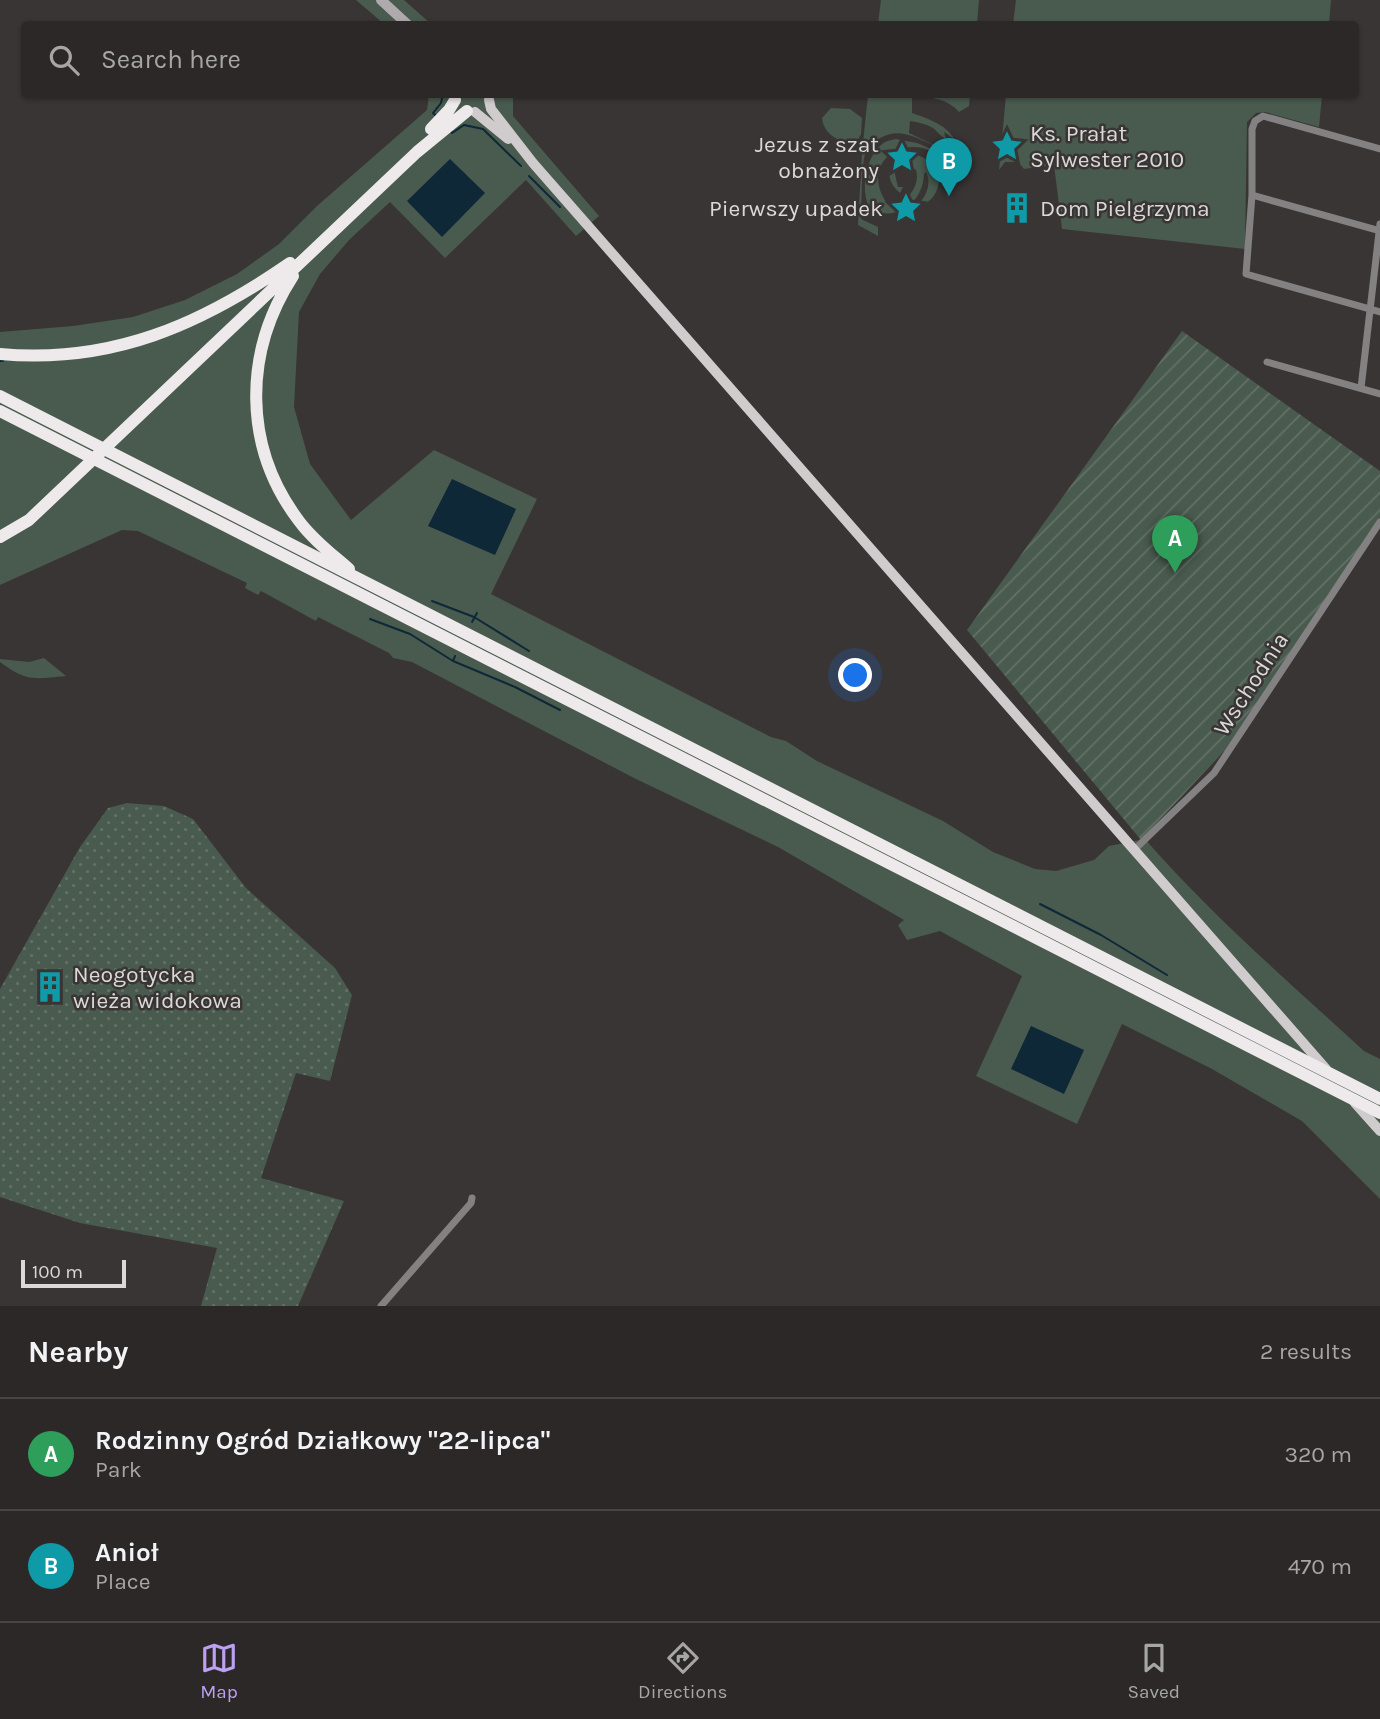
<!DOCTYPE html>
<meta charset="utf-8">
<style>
:root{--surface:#2b2827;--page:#373433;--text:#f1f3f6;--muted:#a6a6a7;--line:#474444;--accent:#bca0f2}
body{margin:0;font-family:Karla,sans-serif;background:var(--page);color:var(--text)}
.scale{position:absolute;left:21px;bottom:18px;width:105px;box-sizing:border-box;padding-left:7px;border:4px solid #dbd8d8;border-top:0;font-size:19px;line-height:24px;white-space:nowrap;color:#dbd8d8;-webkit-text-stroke:5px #393534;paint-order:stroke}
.you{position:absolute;left:856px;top:676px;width:24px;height:24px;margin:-18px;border:5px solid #fff;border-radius:50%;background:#1a73e8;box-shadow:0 0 0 10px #1a73e833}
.badge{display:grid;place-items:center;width:46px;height:46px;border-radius:50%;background:var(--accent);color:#fff;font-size:23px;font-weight:700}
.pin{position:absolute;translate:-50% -58px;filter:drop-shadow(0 2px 4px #0008)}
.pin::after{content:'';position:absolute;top:37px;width:24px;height:21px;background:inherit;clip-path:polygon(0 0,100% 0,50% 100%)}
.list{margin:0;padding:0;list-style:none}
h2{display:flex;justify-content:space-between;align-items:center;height:91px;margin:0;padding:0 28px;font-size:30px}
h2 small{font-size:23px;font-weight:400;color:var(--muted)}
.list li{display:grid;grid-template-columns:46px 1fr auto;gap:21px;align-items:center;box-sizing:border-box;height:112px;padding:0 28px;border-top:2px solid var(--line)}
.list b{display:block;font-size:26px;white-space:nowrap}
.list p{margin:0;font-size:23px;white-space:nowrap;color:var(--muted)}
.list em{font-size:23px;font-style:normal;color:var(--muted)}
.icon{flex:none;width:38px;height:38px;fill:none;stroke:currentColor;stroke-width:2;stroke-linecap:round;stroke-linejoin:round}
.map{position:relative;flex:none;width:1380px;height:1306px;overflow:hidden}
.search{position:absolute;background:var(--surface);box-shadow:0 2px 5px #0004;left:21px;right:21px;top:21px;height:77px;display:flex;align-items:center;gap:18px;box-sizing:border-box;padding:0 24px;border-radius:7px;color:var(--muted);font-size:26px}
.sheet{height:315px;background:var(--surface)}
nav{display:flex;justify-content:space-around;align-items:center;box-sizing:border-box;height:98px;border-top:2px solid var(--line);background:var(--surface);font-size:19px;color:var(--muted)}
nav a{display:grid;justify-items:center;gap:4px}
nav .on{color:var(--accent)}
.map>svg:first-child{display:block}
.grass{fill:#495a4e}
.park{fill:url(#park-dots)}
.garden{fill:url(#garden-furrows)}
.water{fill:#0e2837}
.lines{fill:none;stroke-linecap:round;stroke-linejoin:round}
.stream{stroke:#0e2837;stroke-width:2}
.minor{stroke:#838182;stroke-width:7}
.secondary{stroke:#afabac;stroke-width:10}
.primary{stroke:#d0cbcd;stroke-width:10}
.motorway{stroke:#eee9ea;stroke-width:12}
.labels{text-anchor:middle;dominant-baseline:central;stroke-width:5;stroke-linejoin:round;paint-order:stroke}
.poi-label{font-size:23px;fill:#dbd8d8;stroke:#393534;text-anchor:start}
.street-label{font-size:23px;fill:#dbd8d8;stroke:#393534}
</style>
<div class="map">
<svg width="1380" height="1306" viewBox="0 0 1380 1306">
<defs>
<pattern id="park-dots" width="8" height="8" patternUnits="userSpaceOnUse" patternTransform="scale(1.75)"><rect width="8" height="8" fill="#495a4e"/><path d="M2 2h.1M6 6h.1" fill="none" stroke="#637167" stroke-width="1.8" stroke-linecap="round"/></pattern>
<pattern id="garden-furrows" width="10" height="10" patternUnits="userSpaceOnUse" patternTransform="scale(1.75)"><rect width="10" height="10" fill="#495a4e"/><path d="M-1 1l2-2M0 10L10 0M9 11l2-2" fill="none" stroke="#637167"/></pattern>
</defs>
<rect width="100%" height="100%" fill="#393534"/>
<path class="grass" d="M356,0h48l27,24h-47z
M881,0h98l-2,24h-99z
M1016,0h315l-2,24h-316z
M429,95h84v21l86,100 -23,20 -50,-56 -81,78 -55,-56 -41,38 -29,34 -21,38 -5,95 16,57 41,56 83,-70 103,49 -46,95 280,143 15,4 31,20 126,60 50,31 42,17 21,2 38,-11 15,-14 36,-7c67,77 144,143 219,212l16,8v140l-78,-78 -90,-52 -90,-45 -45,100 -101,-48 46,-100 -82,-45 -33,9 -9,-15 6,-5 -126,-73 -144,-69 -222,-116 -19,-4 -4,-5 -71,-36 -2,4 -55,-30 -3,4 -13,-7 2,-5 -109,-52 -16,-1 -122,55v-253l73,-6 60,-9 52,-17 52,-26 42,-30 38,-38 110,-96z
M868,95h102l-1,11 -10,6c-12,-14 -29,-15 -47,-16v17c15,5 35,12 42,26l-10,-7 2,7c-6,-3 -8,-7 -13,-11 -7,-4 -15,-6 -23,-7l-1,12 31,15c-11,-4 -24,-12 -36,-14 -14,-3 -31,5 -38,18 -5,9 -4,54 -5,67l17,8v9l-20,-11 4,-73z
M1006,95h316l-3,32 -54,-15 -9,1 -9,9 -2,127 -183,-20 -8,-64 -30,4 -6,-7h-13l-6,8z
M831,108l19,1 12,9 -1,16 -6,11c-15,-4 -31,-9 -33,-27z
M896,139l21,4 27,11 9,15 1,19 -6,9c-2,-9 3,-22 -3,-32 -22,-38 -90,-11 -59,37l15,1c10,-7 19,-20 15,-33l-11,-7 -6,2 -5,5 4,17h5l-3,6c-10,-9 -14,-18 -7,-32 16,-13 35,-5 47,11 -1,18 -5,30 -23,34 9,-10 15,-21 9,-34l-2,2c-1,25 -21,45 -47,38l-2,3c-17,-15 -11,-56 6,-70 4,-4 10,-5 15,-6z
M44,658l22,18c-32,3 -39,6 -66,-14v-3l29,3z"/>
<path class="park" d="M127,803l37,3 29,13 53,69 89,80 17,27 -22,86 -34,-8 -35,105 83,23 -46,105h-97l16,-58 -137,-25 -80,-26v-208l80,-142 28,-39z"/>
<path class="garden" d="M1182,331l198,140v46l-154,232 -85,91 -174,-210z"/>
<path class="water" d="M450,159l35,34 -43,44 -35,-36z
M452,479l64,30 -21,46 -67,-29z
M1031,1026l53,24 -20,44 -53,-25z"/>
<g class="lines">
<path class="stream" d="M435,115l-2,-2 8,-10 2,-9
M451,131l1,2 12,-8 19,4 38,37
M529,176l31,31
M0,361h3
M432,601l42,16 55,34
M370,619l40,15 43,27 2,-5
M472,622l5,-9
M453,661l62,26 45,23
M1040,904l61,31 66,40"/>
<path class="minor" d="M1380,149l-117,-33 -8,5 -3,8v66l-6,79 134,38
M1252,195l128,36
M1267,362l113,32
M1361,388l19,-164
M1134,850l80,-77 166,-251
M381,1306l90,-103 1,-5"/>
<path class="secondary" d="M381,0l26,24"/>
<path class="primary" d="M489,100l2,9 42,54 793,906
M475,112l33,27
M1355,1103l25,28"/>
<path class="motorway" d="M431,129l18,-19 6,-10
M293,276c-50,77 -50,171 6,245 14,19 33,33 50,48
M0,354c112,10 200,-29 290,-91
M0,396l1380,703
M0,411l1380,702
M0,537l29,-17 388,-368 50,-41"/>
</g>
<defs>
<symbol id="sight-bare" viewBox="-9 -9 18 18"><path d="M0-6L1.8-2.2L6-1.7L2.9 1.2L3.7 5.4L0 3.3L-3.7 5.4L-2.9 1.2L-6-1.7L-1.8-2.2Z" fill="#0f9aa8" stroke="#393534" stroke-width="2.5" paint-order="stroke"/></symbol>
<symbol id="building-bare" viewBox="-9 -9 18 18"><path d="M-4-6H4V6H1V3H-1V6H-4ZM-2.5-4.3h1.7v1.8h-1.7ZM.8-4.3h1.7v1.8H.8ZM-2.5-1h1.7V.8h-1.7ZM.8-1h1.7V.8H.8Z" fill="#0f9aa8" stroke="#393534" stroke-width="2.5" paint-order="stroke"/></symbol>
</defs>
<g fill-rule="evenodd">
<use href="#sight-bare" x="985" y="124" width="44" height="44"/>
<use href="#sight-bare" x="880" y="135" width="44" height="44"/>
<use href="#sight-bare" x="884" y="186" width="44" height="44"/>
<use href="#building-bare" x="995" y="186" width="44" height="44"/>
<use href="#building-bare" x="28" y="965" width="44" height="44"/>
</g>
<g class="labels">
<g class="poi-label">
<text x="1030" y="133">Ks. Prałat<tspan x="1030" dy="26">Sylwester 2010</tspan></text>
<text x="879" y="144" text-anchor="end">Jezus z szat<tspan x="879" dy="26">obnażony</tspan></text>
<text x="883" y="208" text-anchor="end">Pierwszy upadek</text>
<text x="1040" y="208">Dom Pielgrzyma</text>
<text x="73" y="974">Neogotycka<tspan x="73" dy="26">wieża widokowa</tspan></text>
</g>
<g class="street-label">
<text transform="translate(1251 684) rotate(-57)">Wschodnia</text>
</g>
</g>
</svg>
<div class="scale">100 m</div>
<div class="you"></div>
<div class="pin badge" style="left:1175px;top:573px;background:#2e9e5b">A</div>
<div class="pin badge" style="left:949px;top:196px;background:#0f9aa8">B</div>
<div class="search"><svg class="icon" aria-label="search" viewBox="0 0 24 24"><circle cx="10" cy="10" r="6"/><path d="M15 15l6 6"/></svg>Search here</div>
</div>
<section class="sheet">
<h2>Nearby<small>2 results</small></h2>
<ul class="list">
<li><span class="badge" style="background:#2e9e5b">A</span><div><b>Rodzinny Ogród Działkowy &quot;22-lipca&quot;</b><p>Park</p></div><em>320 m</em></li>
<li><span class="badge" style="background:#0f9aa8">B</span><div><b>Anioł</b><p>Place</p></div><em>470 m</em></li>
</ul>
</section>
<nav>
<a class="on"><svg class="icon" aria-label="map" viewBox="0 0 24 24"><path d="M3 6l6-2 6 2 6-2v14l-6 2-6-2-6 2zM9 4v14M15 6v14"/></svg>Map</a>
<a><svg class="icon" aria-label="directions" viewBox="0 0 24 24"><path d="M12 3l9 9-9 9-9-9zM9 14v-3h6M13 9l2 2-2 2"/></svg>Directions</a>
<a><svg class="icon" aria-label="saved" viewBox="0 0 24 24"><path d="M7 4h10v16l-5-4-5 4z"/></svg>Saved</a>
</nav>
